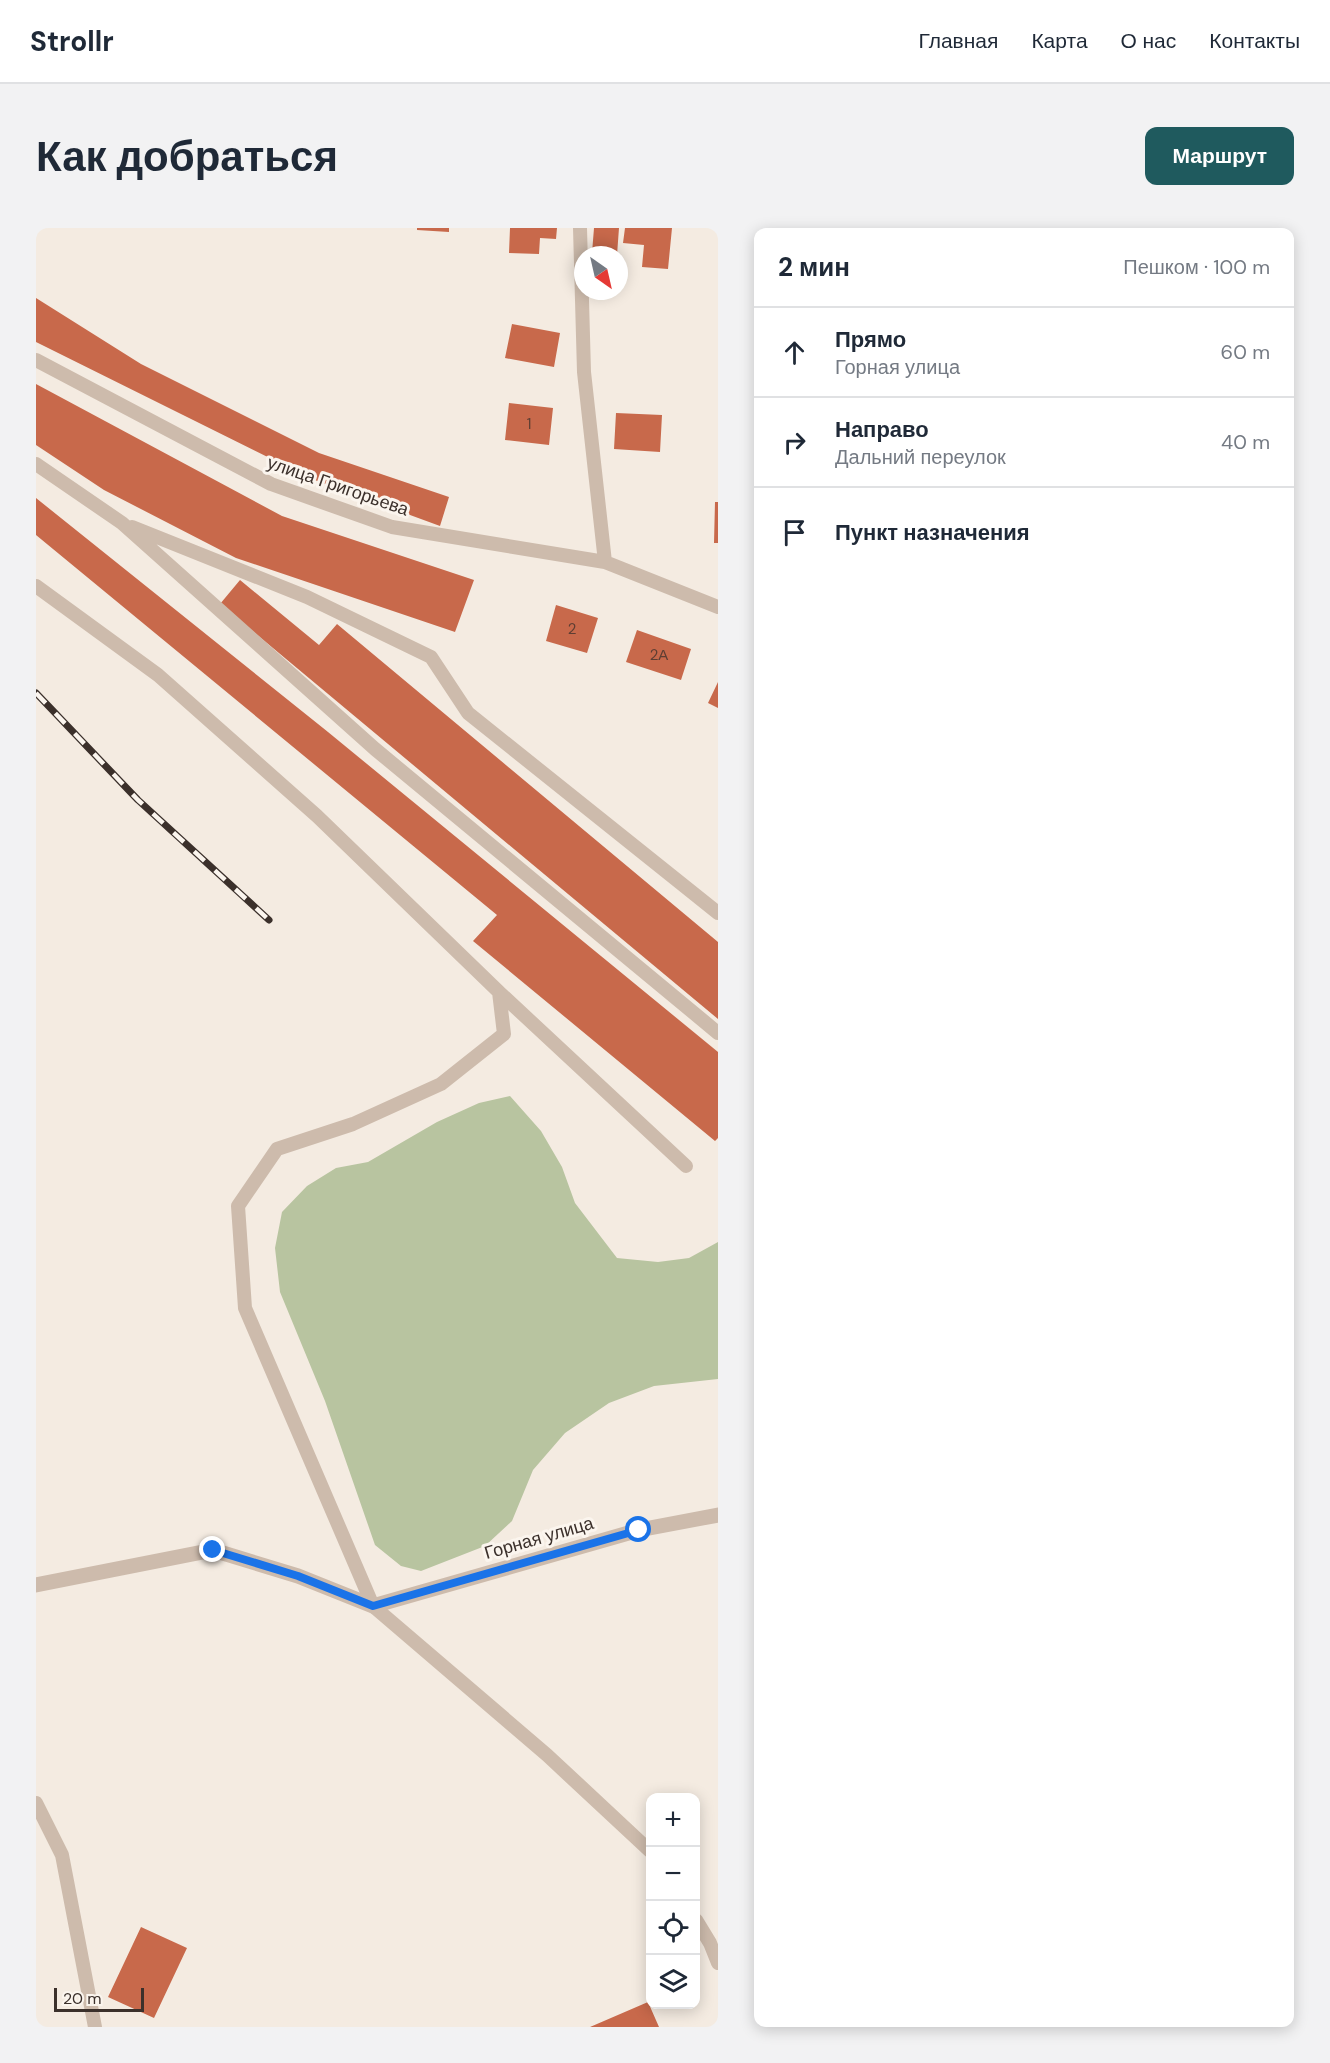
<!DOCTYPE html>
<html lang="ru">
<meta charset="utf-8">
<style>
:root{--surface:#fff;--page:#f2f2f3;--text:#1f2937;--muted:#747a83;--line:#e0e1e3;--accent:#1f5a5e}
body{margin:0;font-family:"DM Sans",sans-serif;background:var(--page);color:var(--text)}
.controls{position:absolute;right:18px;bottom:18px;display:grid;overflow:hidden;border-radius:12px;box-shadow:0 3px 15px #0003}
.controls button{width:54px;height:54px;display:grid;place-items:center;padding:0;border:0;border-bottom:2px solid var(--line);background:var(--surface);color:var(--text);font:30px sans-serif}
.compass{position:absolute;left:538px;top:18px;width:54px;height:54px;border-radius:50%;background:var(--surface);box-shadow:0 3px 15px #0003;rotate:146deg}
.scale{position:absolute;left:18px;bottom:15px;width:90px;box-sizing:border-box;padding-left:6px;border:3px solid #3b302b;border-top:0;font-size:16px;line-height:21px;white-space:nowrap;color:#3b302b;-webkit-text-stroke:4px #fbf5ee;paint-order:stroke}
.stop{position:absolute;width:18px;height:18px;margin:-14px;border:4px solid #1a73e8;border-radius:50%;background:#fff}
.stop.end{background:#1a73e8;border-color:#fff;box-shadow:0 2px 6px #0008}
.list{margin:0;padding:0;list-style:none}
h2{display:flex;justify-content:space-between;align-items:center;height:78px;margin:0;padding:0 24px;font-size:26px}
h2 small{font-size:20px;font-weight:400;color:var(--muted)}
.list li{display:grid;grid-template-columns:39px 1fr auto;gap:18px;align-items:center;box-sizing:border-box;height:90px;padding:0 24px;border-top:2px solid var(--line)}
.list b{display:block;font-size:22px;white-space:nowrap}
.list p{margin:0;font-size:20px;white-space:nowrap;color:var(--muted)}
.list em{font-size:20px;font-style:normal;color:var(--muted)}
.icon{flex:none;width:33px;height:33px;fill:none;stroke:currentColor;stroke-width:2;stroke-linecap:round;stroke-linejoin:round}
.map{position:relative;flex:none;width:682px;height:1799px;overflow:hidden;border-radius:12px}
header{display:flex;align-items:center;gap:36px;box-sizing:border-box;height:84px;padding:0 30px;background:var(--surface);border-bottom:2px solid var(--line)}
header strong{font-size:28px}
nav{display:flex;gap:33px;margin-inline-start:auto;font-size:21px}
.intro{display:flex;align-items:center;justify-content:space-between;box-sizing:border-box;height:144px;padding:0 36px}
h1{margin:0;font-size:42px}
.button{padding:15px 27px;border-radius:12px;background:var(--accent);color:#fff;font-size:21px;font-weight:700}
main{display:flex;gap:36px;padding:0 36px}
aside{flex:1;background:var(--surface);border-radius:12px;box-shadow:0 3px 15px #0003}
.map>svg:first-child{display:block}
.green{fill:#b8c4a0}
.building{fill:#c8694b}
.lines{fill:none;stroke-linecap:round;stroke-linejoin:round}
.lane{stroke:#cdbbac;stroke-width:14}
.street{stroke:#cdbbac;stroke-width:15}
.rail-casing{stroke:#3b302b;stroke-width:7}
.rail{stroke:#fbf5ee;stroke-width:4.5;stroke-dasharray:14;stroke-linecap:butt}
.route{stroke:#1a73e8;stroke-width:8}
.labels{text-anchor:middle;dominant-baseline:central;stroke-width:6;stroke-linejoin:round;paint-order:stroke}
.number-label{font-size:15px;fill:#5e3e33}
.street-label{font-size:18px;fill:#3b302b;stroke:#fbf5ee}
</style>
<header>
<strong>Strollr</strong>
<nav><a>Главная</a><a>Карта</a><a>О нас</a><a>Контакты</a></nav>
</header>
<div class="intro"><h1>Как добраться</h1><a class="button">Маршрут</a></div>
<main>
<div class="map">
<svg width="682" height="1799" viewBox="0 0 682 1799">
<rect width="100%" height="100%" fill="#f4ebe1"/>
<path class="green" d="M474,868l31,35 21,36 13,36 42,55 41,4 31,-4 29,-16v137l-64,7 -45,17 -44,30 -32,37 -21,51 -27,25 -64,25 -20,-5 -26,-21 -50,-144 -45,-109 -5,-44 7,-36 25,-26 29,-18 32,-6 69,-40 42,-19z"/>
<path class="building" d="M381,0h32v4l-32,-2z
M474,0h47l-1,11 -16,-1 -1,16 -30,-1z
M558,0h25l-2,27 -25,-2z
M589,0h47l-4,41 -26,-2 2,-22 -21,-2z
M0,70l105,66 178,89 130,44 -9,29 -128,-47 -276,-137z
M476,96l48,9 -6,34 -49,-9z
M0,156l246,132 192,64 -19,52 -219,-74 -132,-68 -68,-45z
M473,175l44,5 -4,37 -44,-5z
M580,185l46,2 -2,37 -46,-3z
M0,270l292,234 390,320v86l-3,3 -242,-200 24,-26 -461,-380z
M679,274h3v41h-4z
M204,352l79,65 18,-21 381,318v77l-498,-415z
M520,377l42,13 -11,35 -41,-12z
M601,402l54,19 -10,31 -55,-18z
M682,454v26l-10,-5z
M105,1699l46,21 -33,70 -46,-21z
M612,1774l11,25h-69z"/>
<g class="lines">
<path class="lane" d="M544,0l4,144 21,190
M0,132l235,124 121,43 213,35 113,45
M0,236l86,59 253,226 343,284
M96,299l175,70 124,60 37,56 250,200
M0,358l122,89 159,141 182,176 5,42 -63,50 -88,40 -76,25 -39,57 7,102 128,298 174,149 103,96
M463,764l187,174
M0,1575l26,52 33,172
M660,1692l14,23 8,20"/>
<path class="street" d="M0,1357l177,-35 85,26 75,30 266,-76 79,-15"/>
<defs>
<path id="rail" d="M0,465l102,107 131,120"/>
</defs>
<use href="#rail" class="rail-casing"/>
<use href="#rail" class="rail"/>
</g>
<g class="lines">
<path class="route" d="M177,1322l85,26 75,30 266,-76"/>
</g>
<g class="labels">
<g class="number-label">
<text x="493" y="196">1</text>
<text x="536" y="401">2</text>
<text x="623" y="427">2А</text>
</g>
<g class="street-label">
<text transform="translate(302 258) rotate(19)">улица Григорьева</text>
<text transform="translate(503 1310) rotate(-16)">Горная улица</text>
</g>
</g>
</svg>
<div class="controls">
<button>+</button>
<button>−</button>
<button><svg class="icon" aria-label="locate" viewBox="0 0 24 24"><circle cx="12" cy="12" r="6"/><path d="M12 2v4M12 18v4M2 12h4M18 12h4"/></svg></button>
<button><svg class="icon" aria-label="layers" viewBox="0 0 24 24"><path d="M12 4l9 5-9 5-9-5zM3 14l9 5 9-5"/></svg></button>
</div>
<svg class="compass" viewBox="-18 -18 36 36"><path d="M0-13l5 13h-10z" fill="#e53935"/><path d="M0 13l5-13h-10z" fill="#747a83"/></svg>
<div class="scale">20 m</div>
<div class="stop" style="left:603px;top:1302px"></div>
<div class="stop end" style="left:177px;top:1322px"></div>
</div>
<aside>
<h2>2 мин<small>Пешком · 100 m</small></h2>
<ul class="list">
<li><svg class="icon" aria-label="ahead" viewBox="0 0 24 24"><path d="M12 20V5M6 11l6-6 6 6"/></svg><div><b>Прямо</b><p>Горная улица</p></div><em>60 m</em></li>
<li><svg class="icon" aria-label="right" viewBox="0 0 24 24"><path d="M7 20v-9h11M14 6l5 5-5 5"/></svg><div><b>Направо</b><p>Дальний переулок</p></div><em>40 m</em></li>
<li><svg class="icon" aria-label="arrive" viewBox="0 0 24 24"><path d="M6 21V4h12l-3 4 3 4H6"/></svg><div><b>Пункт назначения</b></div></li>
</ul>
</aside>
</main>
